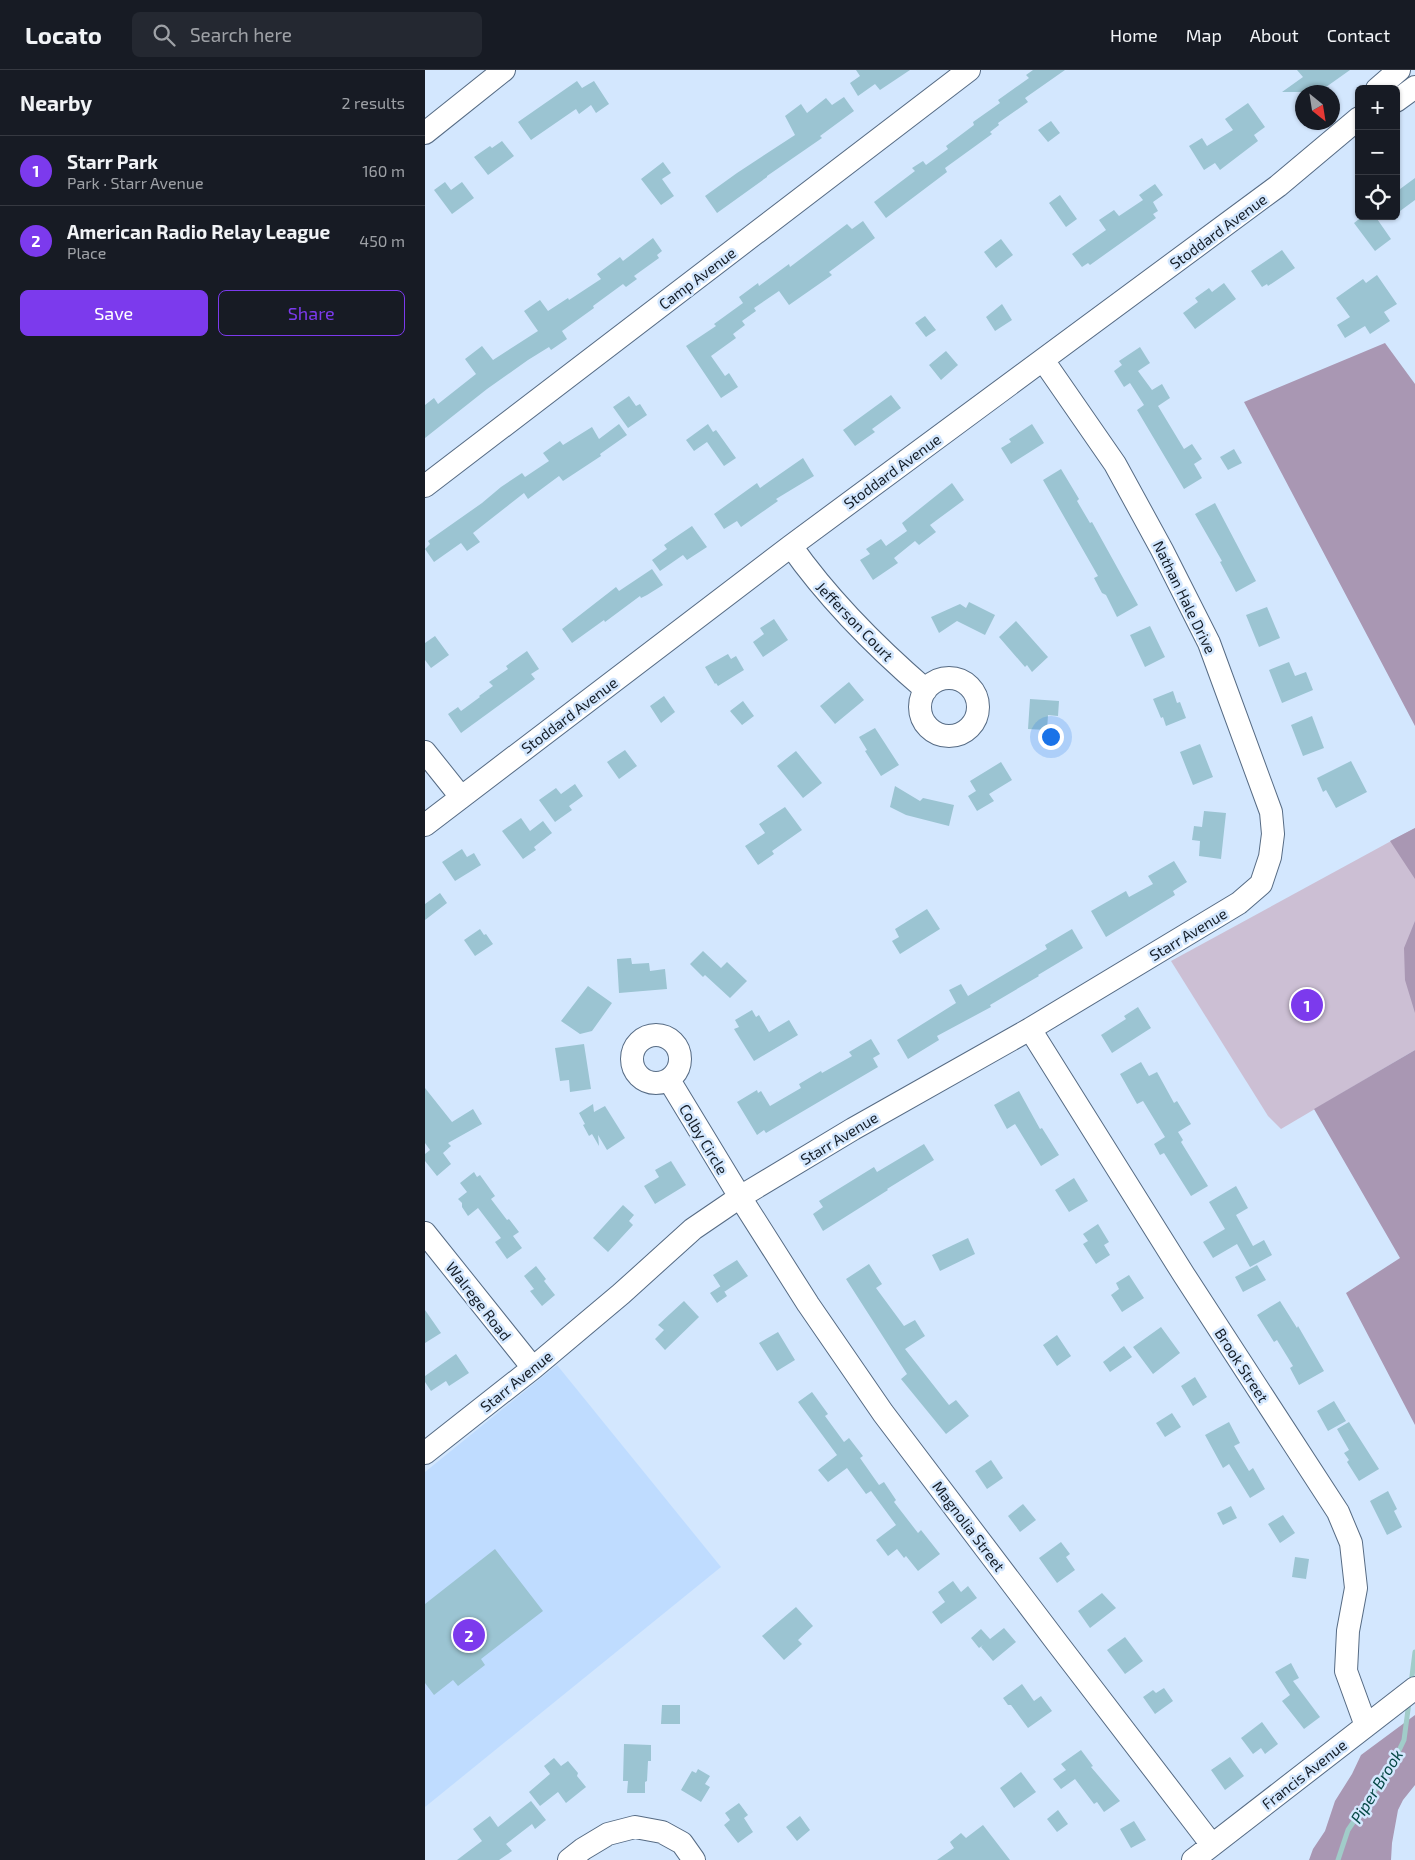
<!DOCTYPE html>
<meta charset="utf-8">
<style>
:root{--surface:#171b24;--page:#242831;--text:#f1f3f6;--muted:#9ea1a6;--line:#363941;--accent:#7c3aed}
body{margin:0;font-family:"Exo 2",sans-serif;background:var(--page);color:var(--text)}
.controls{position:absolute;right:15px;top:15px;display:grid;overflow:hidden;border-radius:8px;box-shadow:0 1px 4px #0004}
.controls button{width:45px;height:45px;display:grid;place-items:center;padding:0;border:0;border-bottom:1px solid var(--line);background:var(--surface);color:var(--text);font:25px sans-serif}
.compass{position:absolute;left:870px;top:15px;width:45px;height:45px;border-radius:50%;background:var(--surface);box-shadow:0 1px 4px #0004;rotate:150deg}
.you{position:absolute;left:625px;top:666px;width:18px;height:18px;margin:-12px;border:4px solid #fff;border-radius:50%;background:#1a73e8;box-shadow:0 0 0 8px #1a73e833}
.badge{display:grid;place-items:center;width:32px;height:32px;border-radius:50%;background:var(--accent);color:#fff;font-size:16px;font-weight:700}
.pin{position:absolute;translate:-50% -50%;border:2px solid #fff;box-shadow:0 1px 5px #0006}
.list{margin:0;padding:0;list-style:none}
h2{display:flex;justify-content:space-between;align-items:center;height:65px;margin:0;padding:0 20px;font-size:21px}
h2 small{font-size:16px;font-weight:400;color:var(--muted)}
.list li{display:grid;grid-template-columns:32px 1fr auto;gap:15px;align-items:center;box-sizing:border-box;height:70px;padding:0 20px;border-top:1px solid var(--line)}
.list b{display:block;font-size:19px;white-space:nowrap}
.list p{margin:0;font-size:16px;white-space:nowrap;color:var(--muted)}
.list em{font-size:16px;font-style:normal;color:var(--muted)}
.actions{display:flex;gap:10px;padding:15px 20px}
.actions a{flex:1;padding:11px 0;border:1px solid var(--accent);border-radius:8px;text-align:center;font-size:18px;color:var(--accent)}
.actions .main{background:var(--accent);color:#fff}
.icon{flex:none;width:28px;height:28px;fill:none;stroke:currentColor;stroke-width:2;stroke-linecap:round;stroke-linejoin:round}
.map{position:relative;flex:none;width:990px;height:1790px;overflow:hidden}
header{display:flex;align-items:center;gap:30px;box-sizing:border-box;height:70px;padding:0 25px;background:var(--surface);border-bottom:1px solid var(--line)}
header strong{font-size:24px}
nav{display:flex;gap:28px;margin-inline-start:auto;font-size:18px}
.search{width:350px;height:45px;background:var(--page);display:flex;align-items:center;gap:12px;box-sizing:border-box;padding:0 18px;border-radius:8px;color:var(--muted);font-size:19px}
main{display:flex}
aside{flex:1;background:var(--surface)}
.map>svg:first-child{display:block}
.built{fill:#bfdcff}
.green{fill:#ccbfd4}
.forest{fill:#a997b3}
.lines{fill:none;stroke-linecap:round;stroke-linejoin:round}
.stream{stroke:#a1ccc9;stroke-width:5}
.building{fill:#9bc4d2}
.minor-casing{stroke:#566b84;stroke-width:24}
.minor{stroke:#fff;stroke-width:22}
.labels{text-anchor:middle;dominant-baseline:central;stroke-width:5;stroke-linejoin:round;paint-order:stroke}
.street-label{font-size:15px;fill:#141d27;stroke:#d3e7fe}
.water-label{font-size:16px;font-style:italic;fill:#064845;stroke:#d3e7fe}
</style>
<header>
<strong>Locato</strong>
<div class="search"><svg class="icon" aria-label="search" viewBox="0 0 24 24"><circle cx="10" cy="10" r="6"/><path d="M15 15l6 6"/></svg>Search here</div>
<nav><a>Home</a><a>Map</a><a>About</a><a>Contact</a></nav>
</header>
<main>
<aside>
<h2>Nearby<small>2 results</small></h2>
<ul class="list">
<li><span class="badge">1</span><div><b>Starr Park</b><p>Park · Starr Avenue</p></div><em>160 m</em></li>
<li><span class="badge">2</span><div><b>American Radio Relay League</b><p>Place</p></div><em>450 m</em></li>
</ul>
<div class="actions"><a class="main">Save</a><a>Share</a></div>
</aside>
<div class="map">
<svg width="990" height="1790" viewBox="0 0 990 1790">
<rect width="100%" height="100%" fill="#d3e7fe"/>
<path class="built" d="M132,1295l164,202 -296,240v-335z"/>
<path class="green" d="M990,758v222l-134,79 -13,-13 -97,-155z"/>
<path class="forest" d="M960,273l30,41v342l-171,-324z
M990,758v51l-25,-38z
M990,851v92l-10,-33 -1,-32z
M990,980v375l-69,-132 54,-35 -86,-149z
M990,1645v70l-12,15 -5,10 -6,33 -1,17h-82l4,-11 12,-18 10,-30 17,-27 9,-19z"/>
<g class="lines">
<path class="stream" d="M986,1614l4,-32
M913,1790l10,-30 44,-65 12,-25 5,-38"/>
</g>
<path class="building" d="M431,0h54l-30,20 -5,-6 -17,12 -8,-13 10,-7z
M608,0h32l-40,28 3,4 -30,21 1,2 -9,7 2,2 -47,34 2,4 -61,46 -12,-16 41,-31 -3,-3 11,-7 3,4 22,-16 -2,-3 28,-21 -1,-3 27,-19 -2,-3 31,-22 -3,-3z
M872,0h53l-31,22h-37l21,-15z
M152,11l5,7 12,-7 15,23 -13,9 -5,-8 -12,9 -3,-5 -45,31 -13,-18z
M419,27l10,14 -34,25 2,2 -55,38v1l-50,36 -12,-17 32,-23 58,-38 -10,-19 16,-12 6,9 19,-15 6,7z
M823,33l17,24 -11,8 4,6 -38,29 -5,-7 -11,7 -15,-24 13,-8 5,8 26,-16 -8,-11z
M626,51l9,12 -12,9 -10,-12z
M77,71l12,15 -26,19 -14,-18 16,-11 2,2z
M238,92l8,11 -9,6 12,17 -13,9 -20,-26z
M990,108v22l-19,14v-22z
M20,112l6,8 11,-8 12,16 -22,16 -18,-24z
M730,114l8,11 -10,7 5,9 -5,3 3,4 -66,47 -2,-2 -6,4 -10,-13 34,-24 -7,-10 15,-10 5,6 24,-16 -4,-5z
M635,125l17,24 -11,8 -17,-24z
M938,146h12l16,23 -16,12 -21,-28z
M438,151l12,17 -46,34 3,3 -43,30 -10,-14 -25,17 2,3 -14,10 3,4 -12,9 3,4 -25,18 14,20 4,-3 9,14 -17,11 -35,-52 30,-20 -2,-2 29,-21 -4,-6 19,-14 1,3 30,-22 1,3 57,-43 5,5z
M228,168l9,13 -5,4 2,3 -25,18 3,3 -11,8 -3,-3 -30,22 1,2 -32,23 5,8 -16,11 -2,-3 -21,13 -41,29 -62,49v-33l9,-7 4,6 38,-30 -11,-15 17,-13 11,14 45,-29 -14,-20 16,-11 8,11 20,-13 1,2 32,-21 -4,-5 23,-17 3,4z
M576,169l12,16 -17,13 -12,-16z
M857,180l13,18 -27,18 -1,-2 -5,3 -11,-16z
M952,205l20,29 -13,8 6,9 -20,13 -5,-8 -20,12 -8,-13 13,-8 -14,-19 27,-19 3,4z
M799,213l12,16 -41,30 -12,-16 15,-11 -3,-4 14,-10 3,4z
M577,234l10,16 -17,11 -9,-14z
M500,246l11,14 -10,7 -11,-14z
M715,277l10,16 -12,8 14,19 10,-6 8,14 -12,8 26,43 8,-5 10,15 -8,5 8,14 -18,11 -47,-79 7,-5 -14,-22 -6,4 -10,-16 8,-6 -3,-4z
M521,281l12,14 -17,15 -12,-15z
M466,325l10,13 -29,21 3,3 -20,14 -12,-16z
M204,326l7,10 4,-2 7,11 -19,13 -15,-21z
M194,354l8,11 -27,19 1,2 -38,25 -4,-5 -31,23 -4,-6 -51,40 7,9 -13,9 -6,-8 -27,19 -9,-13 5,-5 -2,-3 54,-38 19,-16 21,-14 3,4 24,-16 -6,-8 17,-12 3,4 29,-18 7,12z
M283,354l5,8 3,-2 20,28 -12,8 -17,-24 -13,9 -8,-11z
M607,354l12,19 -33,21 -10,-16 10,-6 -2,-3z
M809,379l8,14 -14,7 -8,-13z
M378,388l11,18 -38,23 2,2 -37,26 -4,-6 -13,8 -10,-15 43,-31 3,5z
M636,399l18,30 -2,2 13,22 2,-1 46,83 -21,12 -11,-22 -4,-2 -8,-15 4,-2 -55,-96z
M527,413l12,17 -34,25 6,7 -17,13 -4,-4 -21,17 4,5 -25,17 -13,-20 10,-6 -4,-5 15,-10 5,7 21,-15 -5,-8z
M790,433l41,78 -20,11 -16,-30 2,-1 -27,-47z
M267,456l15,21 -20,13 -4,-5 -23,16 -8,-11 15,-11 -3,-4z
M227,499l11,16 -16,10 -6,3 -1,-2 -35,26 -1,-2 -32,23 -10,-14 54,-42 3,4z
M544,532l26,13 -10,20 -28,-14 -18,12 -8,-16 29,-13 6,4z
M842,537l13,31 -21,9 -13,-32z
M349,549l14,21 -25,17 -10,-15 11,-8 -4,-6z
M591,551l32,36 -16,15 -5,-7 -2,2 -26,-30z
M725,556l15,31 -20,10 -15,-32z
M10,566l14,19 -18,13 -6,-8v-17z
M102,581l12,18 -8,5 4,5 -74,54 -13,-19 10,-7 3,4 19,-14 -1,-1 14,-10 -4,-4 19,-13 -2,-3z
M303,584l3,5 5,-3 8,14 -26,16 -2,-3 -1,1 -10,-17z
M864,592l6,14 11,-4 7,18 -31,13 -13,-33z
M424,612l15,18 -29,24 -15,-18z
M748,621l4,12 3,-1 6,16 -20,8 -3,-9 -2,1 -8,-19z
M239,626l11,16 -14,11 -11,-17z
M605,629l29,2 -1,15 -10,-1 -1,15 -19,-1z
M318,631l11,15 -12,9 -12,-14z
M887,646l12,32 -21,8 -12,-31z
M450,658l24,37 -18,11 -16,-25 2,-1 -8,-13z
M775,674l13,33 -20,8 -13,-33z
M200,680l12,16 -18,13 -12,-17z
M371,681l26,32 -19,15 -26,-32z
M926,691l16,31 -31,16 -10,-18 -3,2 -6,-14z
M576,692l11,18 -23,14 5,7 -17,10 -9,-15 8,-5 -6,-10z
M150,714l8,12 -14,10 3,4 -17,12 -16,-22 17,-12 5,6z
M470,716l25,15 3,-3 31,7 -5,21 -43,-11 -16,-8z
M360,737l17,23 -30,21 2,3 -16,11 -13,-19 20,-13 -6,-9z
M779,741l22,2 -5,46 -22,-3 1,-15 -8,-1 2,-14 8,1z
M96,748l9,13 13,-10 9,12 -18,14 2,3 -13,9 -21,-28z
M37,779l5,8 7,-4 7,12 -26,16 -13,-19z
M749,791l13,21 -14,9 2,4 -69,42 -15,-26 35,-20 3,6 24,-13 -5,-8z
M15,823l7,10 -22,17v-16z
M502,839l13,20 -40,25 -8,-13 7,-4 -4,-8z
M55,859l4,6 2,-1 7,10 -18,12 -11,-16z
M647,859l11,19 -45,27 1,1 -49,29 1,2 -54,29 2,4 -31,19 -11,-19 59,-37 -7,-13 12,-6 7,12 79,-47 -2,-4z
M278,881l18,17 6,-6 20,19 -17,17 -25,-23 -2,2 -13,-13z
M206,888l1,6 17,-1 1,8 15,-2 2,20 -48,4 -2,-34z
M163,916l24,17 -20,28 -12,3 -19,-13z
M713,937l13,21 -39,25 -11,-18 25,-16 -2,-3z
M327,940l4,7 3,-2 10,17 20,-12 9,15 -44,26 -20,-32 5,-2 -4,-7z
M446,969l9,15 -7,4 5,9 -112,66 -2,-3 -7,5 -20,-33 20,-12 1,3 3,-2 9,15 31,-18 -2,-4 22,-13 1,2 30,-17 -3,-4z
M159,974l7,45 -21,3 -1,-12 -9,1 -5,-33z
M716,992l8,14 8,-4 17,31 3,-2 14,23 -13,8 5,8 -2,2 27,44 -17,10 -27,-43 -4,2 -6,-11 11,-7 -22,-36 -6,3 -17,-30z
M0,1018l27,34 21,-13 9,15 -34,19 3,3 -8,7 8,11 -14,12 -12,-15v-7l5,-4 -5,-7z
M594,1021l21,38 2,-1 17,27 -18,11 -26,-42 -8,5 -13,-24z
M168,1034l1,8 11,-6 20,32 -18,12 -9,-15 1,11 -7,-12 -3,2 -6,-11 2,-1 -6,-11z
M499,1074l10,16 -47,29 1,1 -65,41 -10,-17 10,-7 -4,-6 55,-34 3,5z
M246,1091l15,24 -31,19 -11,-18 15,-9 -4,-7z
M49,1102l3,5 3,-2 15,21 -4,3 16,21 2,-1 10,13 -6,4 9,12 -15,11 -12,-17 6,-4 -23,-30 -10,8 -6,-9v-4l-4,-4 9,-7 -7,-9z
M649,1108l14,23 -19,11 -14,-22z
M811,1116l12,22 -12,7 17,31 11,-6 8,15 -22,12 -13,-23 -24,14 -10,-16 22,-13 -16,-27z
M198,1135l11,10 -5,6 4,4 -25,27 -15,-14z
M673,1154l11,18 -5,3 6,10 -14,9 -13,-20 5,-3 -5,-7z
M543,1168l7,16 -35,17 -8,-16z
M312,1190l11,16 -24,16 -11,-17z
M444,1194l13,20 -6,4 28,38 11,-6 10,16 -20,13 44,56 7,-5 13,16 -23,18 -45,-55 6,-5 -61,-95z
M832,1195l9,15 -23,12 -8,-15z
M111,1196l10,13 -2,2 11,14 -13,11 -12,-15 4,-2 -10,-13z
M704,1205l15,23 -22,14 -11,-17 8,-6 -3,-6z
M296,1216l6,10 -10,7 -7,-10z
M259,1231l15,16 -34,33 -10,-11 9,-9 -6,-5z
M855,1231l17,27 1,-2 26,45 -25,14 -9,-17 3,-2 -16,-26 -3,2 -17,-27z
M0,1240l16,23 -16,10z
M736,1257l19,26 -27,21 -20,-27z
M353,1262l17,28 -18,11 -18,-28z
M632,1265l14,21 -14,10 -14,-21z
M699,1276l8,11 -22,15 -7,-10z
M31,1284l13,19 -20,13 -3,-5 -15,10 -6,-9v-6z
M770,1307l12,20 -14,9 -12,-20z
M387,1322l16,22 -3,2 19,26 5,-4 14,18 -3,2 19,27 5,-3 12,18 -2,2 24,31 3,-3 19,24 -22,17 -12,-15 -2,2 -7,-9 -9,7 -12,-16 20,-15 -25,-34 -5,3 -19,-26 -19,14 -10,-12 19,-15 -39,-53z
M909,1331l12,20 -18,10 -11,-20z
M747,1343l9,14 -16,10 -9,-14z
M804,1352l11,21 -6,3 15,25 4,-3 12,21 -15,9 -21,-34 -6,4 -18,-33z
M924,1352l30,47 -20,12 -12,-19 2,-2 -5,-7 5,-3 -12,-21z
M566,1390l12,18 -16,11 -12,-18z
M963,1421l9,18 -3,2 8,16 -15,8 -17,-34z
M598,1434l13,16 -16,12 -12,-16z
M806,1436l6,12 -14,7 -6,-12z
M858,1445l12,18 -15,10 -12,-19z
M636,1472l9,12 -4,3 9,13 -18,13 -18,-25z
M70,1479l48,62 -62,48 4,6 -27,21 -5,-6 -19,15 -9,-12v-79z
M870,1487l14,2 -3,20 -14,-2z
M528,1511l8,11 7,-6 9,12 -36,26 -9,-12 13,-10 -7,-10z
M677,1523l14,15 -26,20 -12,-17z
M371,1537l17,19 -15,14 4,4 -18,16 -22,-24z
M579,1558l12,14 -23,19 -12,-14 2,-2 -4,3 -8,-10 10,-9 9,10z
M700,1567l18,24 -18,13 -18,-24z
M866,1593l8,15 -6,3 27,36 -16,12 -22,-28 8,-6 -15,-23z
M597,1614l12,17 7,-5 11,15 -24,17 -17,-23h-3l-5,-7z
M739,1618l9,13 -18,13 -12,-17 10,-7 3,3z
M237,1635h18v19h-19z
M837,1652l16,22 -13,10 -4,-6 -8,6 -12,-16z
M199,1674l27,1v16h-3l-1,20 -2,1v11h-18l1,-12h-5z
M656,1680l12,16 -2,1 29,34 -16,11 -7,-10 -3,2 -19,-25 -14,10 -8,-10 13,-9 -5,-6z
M805,1687l14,19 -19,14 -14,-20z
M129,1688l7,8 7,-5 10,12 -1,3 9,11 -20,16 -8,-11 -18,14 -11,-14 21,-18 -6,-8z
M273,1699l12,7 -5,8 5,3 -9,15 -20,-12 11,-19 4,2z
M596,1702l15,20 -22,16 -14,-20z
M106,1731l15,19 -11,9 -3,-5 -26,20 6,7 -13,9h-42l25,-19 -9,-12 17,-13 8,11z
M314,1733l9,12 -4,3 9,14 -15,11 -14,-18 6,-5 -5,-7z
M633,1740l10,14 -11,8 -10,-13z
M375,1746l10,14 -13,11 -11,-14z
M709,1751l12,19 -15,8 -11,-19z
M558,1755l27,35h-73l17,-12 -4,-6 11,-9 5,5z"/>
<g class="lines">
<defs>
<path id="minor" d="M952,19l22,-19
M971,31l19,-14
M0,63l79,-63
M0,416l544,-416
M366,476c38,54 85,101 135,144
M495 637a29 29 0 1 1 58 0a29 29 0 1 1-58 0Z
M0,682l36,45
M0,755l366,-279 487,-360 81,-68
M605,959l154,246 154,237 13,31 5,45 -8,43 -2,40 20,55
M207 989a24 24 0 1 1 48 0a24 24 0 1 1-48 0Z
M244,1010l71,117 68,107 75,109 175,231 154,201
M0,1163l108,135
M0,1383l108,-85 88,-74 72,-65 47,-32 113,-68 177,-100 209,-126 22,-19 9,-27 3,-23 -2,-22 -62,-169 -47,-93 -47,-86 -72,-104
M144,1790l14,-11 25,-15 27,-7 27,5 20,11 12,17
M768,1790l222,-172"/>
</defs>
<use href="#minor" class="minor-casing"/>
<use href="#minor" class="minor"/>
</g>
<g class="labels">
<g class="street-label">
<text transform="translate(793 161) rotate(-36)">Stoddard Avenue</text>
<text transform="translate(272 208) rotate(-37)">Camp Avenue</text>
<text transform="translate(467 401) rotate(-36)">Stoddard Avenue</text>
<text transform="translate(760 527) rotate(64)">Nathan Hale Drive</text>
<text transform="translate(430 551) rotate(46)">Jefferson Court</text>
<text transform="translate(144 645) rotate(-37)">Stoddard Avenue</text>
<text transform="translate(763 864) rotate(-31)">Starr Avenue</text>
<text transform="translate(414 1068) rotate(-31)">Starr Avenue</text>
<text transform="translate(279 1069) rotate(59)">Colby Circle</text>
<text transform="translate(54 1231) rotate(52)">Walrege Road</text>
<text transform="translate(817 1295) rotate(57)">Brook Street</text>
<text transform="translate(91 1311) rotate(-39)">Starr Avenue</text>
<text transform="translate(544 1456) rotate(53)">Magnolia Street</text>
<text transform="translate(879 1704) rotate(-38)">Francis Avenue</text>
</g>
<g class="water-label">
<text transform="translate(951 1716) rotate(-58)">Piper Brook</text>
</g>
</g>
</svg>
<div class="controls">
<button>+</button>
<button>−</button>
<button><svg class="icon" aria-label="locate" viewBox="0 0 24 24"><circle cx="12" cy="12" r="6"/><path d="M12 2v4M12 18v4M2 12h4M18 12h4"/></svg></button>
</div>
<svg class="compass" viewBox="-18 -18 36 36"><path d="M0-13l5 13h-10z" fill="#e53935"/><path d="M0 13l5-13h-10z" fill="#9ea1a6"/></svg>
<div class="you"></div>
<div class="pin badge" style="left:882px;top:935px">1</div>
<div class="pin badge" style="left:44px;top:1565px">2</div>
</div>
</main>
